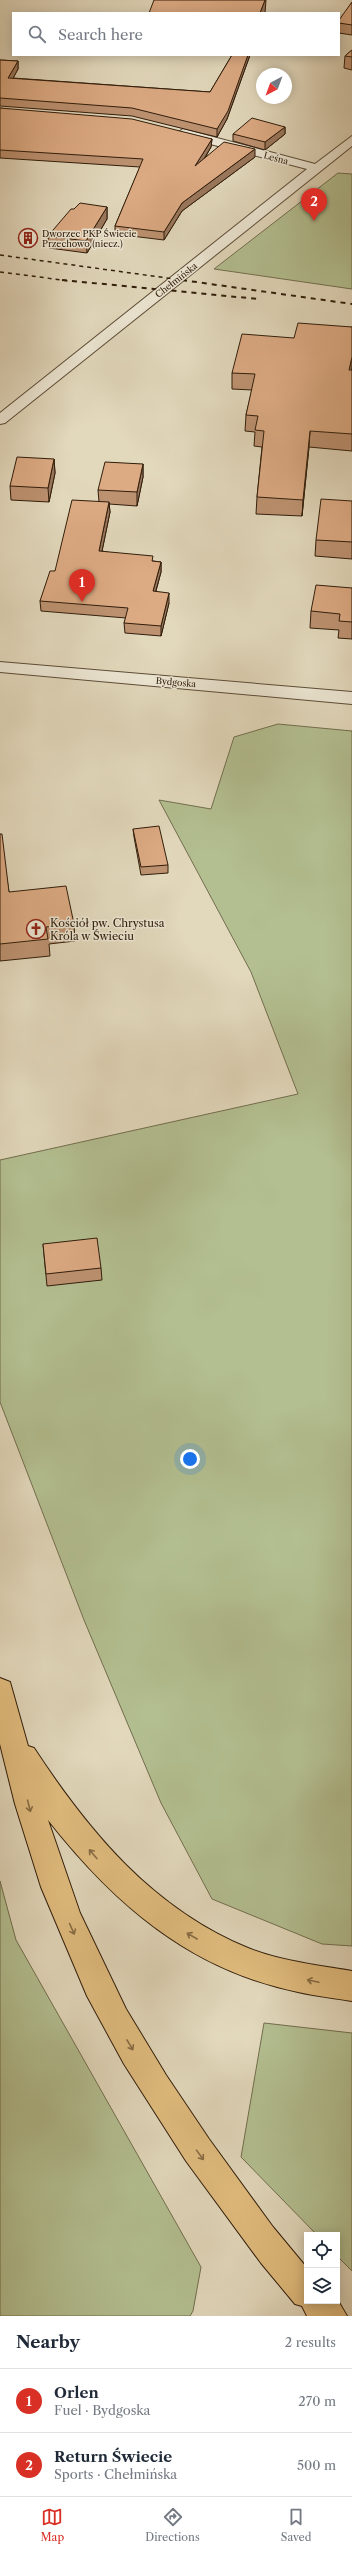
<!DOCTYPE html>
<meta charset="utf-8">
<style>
:root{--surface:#fff;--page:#f2f2f3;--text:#1f2937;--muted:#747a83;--line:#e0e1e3;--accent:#d93025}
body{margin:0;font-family:"Libre Caslon Text",serif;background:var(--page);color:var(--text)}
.controls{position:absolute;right:12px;bottom:12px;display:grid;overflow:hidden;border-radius:0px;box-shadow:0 2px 10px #0003}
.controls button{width:36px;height:36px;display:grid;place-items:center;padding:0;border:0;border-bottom:1px solid var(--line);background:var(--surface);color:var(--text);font:20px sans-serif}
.compass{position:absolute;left:256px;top:68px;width:36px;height:36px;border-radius:50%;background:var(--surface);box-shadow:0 2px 10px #0003;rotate:221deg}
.you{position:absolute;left:190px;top:1459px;width:14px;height:14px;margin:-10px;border:3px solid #fff;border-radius:50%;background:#1a73e8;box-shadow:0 0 0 6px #1a73e833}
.badge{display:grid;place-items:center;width:26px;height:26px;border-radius:50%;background:var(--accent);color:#fff;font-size:13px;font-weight:700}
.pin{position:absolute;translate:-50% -33px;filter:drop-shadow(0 1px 2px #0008)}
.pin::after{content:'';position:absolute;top:21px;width:14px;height:12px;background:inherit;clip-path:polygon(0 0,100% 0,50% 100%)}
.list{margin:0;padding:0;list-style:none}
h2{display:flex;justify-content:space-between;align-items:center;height:52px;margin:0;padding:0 16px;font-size:17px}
h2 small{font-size:13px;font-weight:400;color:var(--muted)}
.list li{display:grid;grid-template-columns:26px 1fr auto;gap:12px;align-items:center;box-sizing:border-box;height:64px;padding:0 16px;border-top:1px solid var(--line)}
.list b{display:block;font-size:15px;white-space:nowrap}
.list p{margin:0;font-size:13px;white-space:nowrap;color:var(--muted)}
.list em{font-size:13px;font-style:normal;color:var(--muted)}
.icon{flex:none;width:22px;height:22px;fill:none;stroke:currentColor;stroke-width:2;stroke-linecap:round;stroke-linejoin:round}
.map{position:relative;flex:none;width:352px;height:2316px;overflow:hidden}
.search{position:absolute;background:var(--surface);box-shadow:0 2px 10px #0003;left:12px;right:12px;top:12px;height:44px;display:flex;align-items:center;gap:10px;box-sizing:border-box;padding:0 14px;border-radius:0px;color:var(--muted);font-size:15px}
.sheet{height:180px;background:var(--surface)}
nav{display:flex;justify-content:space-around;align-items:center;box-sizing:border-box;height:56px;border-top:1px solid var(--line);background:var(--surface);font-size:11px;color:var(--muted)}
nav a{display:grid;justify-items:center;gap:2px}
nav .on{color:var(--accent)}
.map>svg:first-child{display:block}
.green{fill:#b3bf91;stroke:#726e4e}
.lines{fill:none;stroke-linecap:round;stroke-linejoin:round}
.minor-casing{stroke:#5c4c37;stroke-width:2}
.tertiary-casing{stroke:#5c4c37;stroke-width:2}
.primary-casing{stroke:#301d0b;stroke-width:2}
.minor{fill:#ece6d3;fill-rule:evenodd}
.tertiary{fill:#ece6d3;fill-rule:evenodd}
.primary{fill:#e1bc7e;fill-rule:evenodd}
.rail-far1{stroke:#301d0b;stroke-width:1.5;stroke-dasharray:4 4;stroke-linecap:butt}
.rail{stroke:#301d0b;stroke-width:2;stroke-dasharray:5 5;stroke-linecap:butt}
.wall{fill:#bd9271;stroke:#301d0b}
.shaded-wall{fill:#9a775c;stroke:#301d0b}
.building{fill:#dcaa83;stroke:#301d0b}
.oneway{stroke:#886c44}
.labels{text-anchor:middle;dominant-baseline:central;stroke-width:3;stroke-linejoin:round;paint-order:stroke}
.far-street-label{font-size:9px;fill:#301d0b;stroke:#ece6d3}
.far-poi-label{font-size:9px;fill:#301d0b;stroke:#ece6d3;text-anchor:start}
.poi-label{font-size:11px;fill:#301d0b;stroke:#ece6d3;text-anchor:start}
</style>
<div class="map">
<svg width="352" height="2316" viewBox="0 0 352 2316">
<rect width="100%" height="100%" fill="#e2d8bc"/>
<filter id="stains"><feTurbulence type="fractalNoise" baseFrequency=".005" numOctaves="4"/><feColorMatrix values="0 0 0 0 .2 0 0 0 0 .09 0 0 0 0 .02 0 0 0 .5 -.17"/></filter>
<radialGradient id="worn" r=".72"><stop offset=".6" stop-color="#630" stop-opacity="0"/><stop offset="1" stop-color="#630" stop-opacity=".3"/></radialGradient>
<path class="green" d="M338,173l14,1v115l-138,-20z
M278,724l74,7v1215l-30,-2 -110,-45 -51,-96 -77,-183 -84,-218v-242l298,-66 -47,-122 -92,-172 52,9 23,-72z
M0,1881l16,59 185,327 -8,44 -3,5h-190z
M264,2023l88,10v238l-15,-15v-21h-20l-76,-78z"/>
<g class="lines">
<defs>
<path id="minor" d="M183,129l132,35 37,-28v10l-347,277 -5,1v-11l307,-244 -128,-33 -2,-3z"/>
<path id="tertiary" d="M0,662l352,30v12l-352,-32z"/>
<path id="primary" d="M0,1678l10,4 18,64 6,2c55,84 119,161 214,200 33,13 69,17 104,23v30c-18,-3 -36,-5 -54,-9 -108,-22 -184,-88 -250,-172l32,93 46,96 40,66 43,64 64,88 34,41v33h30v-2l10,17h-40l-5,-10 -7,-2 -34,-41 -75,-102 -62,-97 -37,-68 -46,-109 -26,-83 -15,-60z"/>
</defs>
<use href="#minor" class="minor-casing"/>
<use href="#tertiary" class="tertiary-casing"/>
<use href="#primary" class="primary-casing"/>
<use href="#minor" class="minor"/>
<use href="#tertiary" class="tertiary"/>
<use href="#primary" class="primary"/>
<path class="rail-far1" d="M0,255l189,26
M0,272l70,9"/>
<path class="rail" d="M62,280l196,19
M182,280l170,24"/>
</g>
<path class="wall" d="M352,2v33l-13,-2v-10z
M352,50v20l-8,-2 1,-12z
M232,55h18l-23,64 -10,18 -85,-21 -132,-10v-46l18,1v8l-5,9 197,14z
M0,108l212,31 -1,8 -6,11 50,-1 -73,54 -18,29 -49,-6v-8l25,-59 -140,-9z
M285,127v7l-20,16 -32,-9v-7z
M107,207v12l-20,34 -38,-5 -1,-12 26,-27z
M352,327v40l-1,3h1v81l-43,-4 -7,69 -46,-2 1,-17 5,-50 -8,-1 1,-14 -10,-1 1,-16 6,-25 -20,-1v-16l62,-35z
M54,459l1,14 -6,29 -38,-2 -1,-14z
M143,464v13l-6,29 -28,-2 1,8 -8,39 51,10 8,1v10l-5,19 13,12 -8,33 -36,-3 -1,-10 2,-5 -85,-7 -1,-10 15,-30 44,-69 -1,-12z
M352,501v58l-37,-3 1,-16z
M352,588v51l-14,-1 1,-8 -29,-2 1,-17z
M133,829l35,36v8l-27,2 -7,-38z
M0,834l9,58 65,32 1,17 -26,3 1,12 -50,5z
M43,1244l58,24 1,12 -55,6z"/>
<path class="shaded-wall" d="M265,0h1l-1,13h-5z
M248,55h2l-23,64 -10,18v-8z
M18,61v8l-9,17 -1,-8z
M285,127v7l-20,16v-8z
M212,139l-1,8 -16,27v-8z
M255,149v8l-73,54 -18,29v-8l18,-29z
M107,207v12l-20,34 -1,-12z
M352,357v10l-4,19 1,-16z
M310,431l-1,16 -7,69 1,-16z
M54,459l1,14 -6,29 -1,-14z
M143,464v13l-6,29v-14z
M109,502l1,10 -10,49 -1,-10z
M161,562v10l-8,29v-10z
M169,593v10l-8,33v-10z"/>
<path class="building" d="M154,0h111l-5,13h-111z
M352,2v23l-13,-2v-3z
M352,50v7l-7,-1z
M232,55h16l-20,56 -11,18 -85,-21 -132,-10v-38l18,1 -10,17 202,14z
M0,108l132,11 80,20 -17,27 29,-24 31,7 -73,54 -18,29 -49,-6 28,-67 -143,-9z
M252,118l33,9 -20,15 -32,-8z
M80,203l27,4 -21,34 -38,-5 23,-27h3z
M298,323l54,4v30l-3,13h3v64l-42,-3 -7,69 -46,-3 7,-66 -9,-1 3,-14 -12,-1 9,-41 -23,-1 10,-39 52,4z
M17,457l37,2 -6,29 -38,-2z
M105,462l38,2 -6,28 -39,-2z
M321,499l31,2v41l-36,-2z
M72,500l37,2 -10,49 54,5 -1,5 9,1 -8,29 16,2 -8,33 -37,-3 4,-15 -88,-7 10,-30h5z
M316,585l36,3v34l-13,-1 1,-7 -29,-3z
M159,826l9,39 -27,2 -8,-38z
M0,834h2l7,58 57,-6 8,38 -28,3 2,12 -48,5z
M97,1238l4,30 -55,6 -3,-30z"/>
<defs><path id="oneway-shaft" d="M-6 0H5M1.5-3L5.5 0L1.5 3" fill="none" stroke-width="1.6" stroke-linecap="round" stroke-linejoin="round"/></defs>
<g class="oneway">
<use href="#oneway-shaft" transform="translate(29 1806) rotate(76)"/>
<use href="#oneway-shaft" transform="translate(93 1854) rotate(-130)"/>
<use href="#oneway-shaft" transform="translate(72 1929) rotate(66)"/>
<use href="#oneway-shaft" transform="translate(192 1936) rotate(-150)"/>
<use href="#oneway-shaft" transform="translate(313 1981) rotate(-168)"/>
<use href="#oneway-shaft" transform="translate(130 2045) rotate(59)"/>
<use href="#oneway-shaft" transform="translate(200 2155) rotate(54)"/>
</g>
<defs>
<symbol id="building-ring" viewBox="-11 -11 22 22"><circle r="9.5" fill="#ece6d3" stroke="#8f2418" stroke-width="1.5"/><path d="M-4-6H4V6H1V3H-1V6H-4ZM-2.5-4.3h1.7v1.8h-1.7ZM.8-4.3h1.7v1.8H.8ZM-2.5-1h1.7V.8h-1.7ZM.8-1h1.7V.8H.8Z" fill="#8f2418"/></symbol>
<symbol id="church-ring" viewBox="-11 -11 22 22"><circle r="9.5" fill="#ece6d3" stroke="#8f2418" stroke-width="1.5"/><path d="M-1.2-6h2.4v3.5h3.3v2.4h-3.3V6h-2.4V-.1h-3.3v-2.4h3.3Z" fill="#8f2418"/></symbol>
</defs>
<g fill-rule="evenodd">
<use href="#building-ring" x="17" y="227" width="22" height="22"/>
<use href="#church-ring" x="25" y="918" width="22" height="22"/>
</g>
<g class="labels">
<g class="far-street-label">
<text transform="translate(276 158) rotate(15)">Leśna</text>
<text transform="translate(176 280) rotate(-38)">Chełmińska</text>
<text transform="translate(176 682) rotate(5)">Bydgoska</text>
</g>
<g class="far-poi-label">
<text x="42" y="233">Dworzec PKP Świecie<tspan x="42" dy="10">Przechowo (niecz.)</tspan></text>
</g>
<g class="poi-label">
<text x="50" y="923">Kościół pw. Chrystusa<tspan x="50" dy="13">Króla w Świeciu</tspan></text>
</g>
</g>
<rect width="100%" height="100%" filter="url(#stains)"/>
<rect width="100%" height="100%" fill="url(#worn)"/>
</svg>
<div class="controls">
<button><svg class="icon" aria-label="locate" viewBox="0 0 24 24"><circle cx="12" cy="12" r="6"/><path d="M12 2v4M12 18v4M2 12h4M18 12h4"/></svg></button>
<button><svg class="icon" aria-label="layers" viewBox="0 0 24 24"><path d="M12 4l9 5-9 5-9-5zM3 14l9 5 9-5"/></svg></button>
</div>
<svg class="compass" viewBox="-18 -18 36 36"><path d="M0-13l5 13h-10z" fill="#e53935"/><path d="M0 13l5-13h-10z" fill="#747a83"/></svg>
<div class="you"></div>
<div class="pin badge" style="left:82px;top:602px">1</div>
<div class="pin badge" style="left:314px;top:221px">2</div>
<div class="search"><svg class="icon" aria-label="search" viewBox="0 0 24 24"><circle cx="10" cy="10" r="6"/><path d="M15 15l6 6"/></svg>Search here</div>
</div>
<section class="sheet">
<h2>Nearby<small>2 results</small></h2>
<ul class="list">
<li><span class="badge">1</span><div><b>Orlen</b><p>Fuel · Bydgoska</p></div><em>270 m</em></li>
<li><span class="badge">2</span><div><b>Return Świecie</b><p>Sports · Chełmińska</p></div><em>500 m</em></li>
</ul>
</section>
<nav>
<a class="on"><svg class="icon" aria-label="map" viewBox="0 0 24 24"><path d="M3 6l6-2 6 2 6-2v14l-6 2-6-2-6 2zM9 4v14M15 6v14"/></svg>Map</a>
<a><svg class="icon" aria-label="directions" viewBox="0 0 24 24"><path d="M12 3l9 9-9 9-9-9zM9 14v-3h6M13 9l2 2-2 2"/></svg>Directions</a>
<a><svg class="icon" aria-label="saved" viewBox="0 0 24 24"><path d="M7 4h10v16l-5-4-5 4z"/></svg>Saved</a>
</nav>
